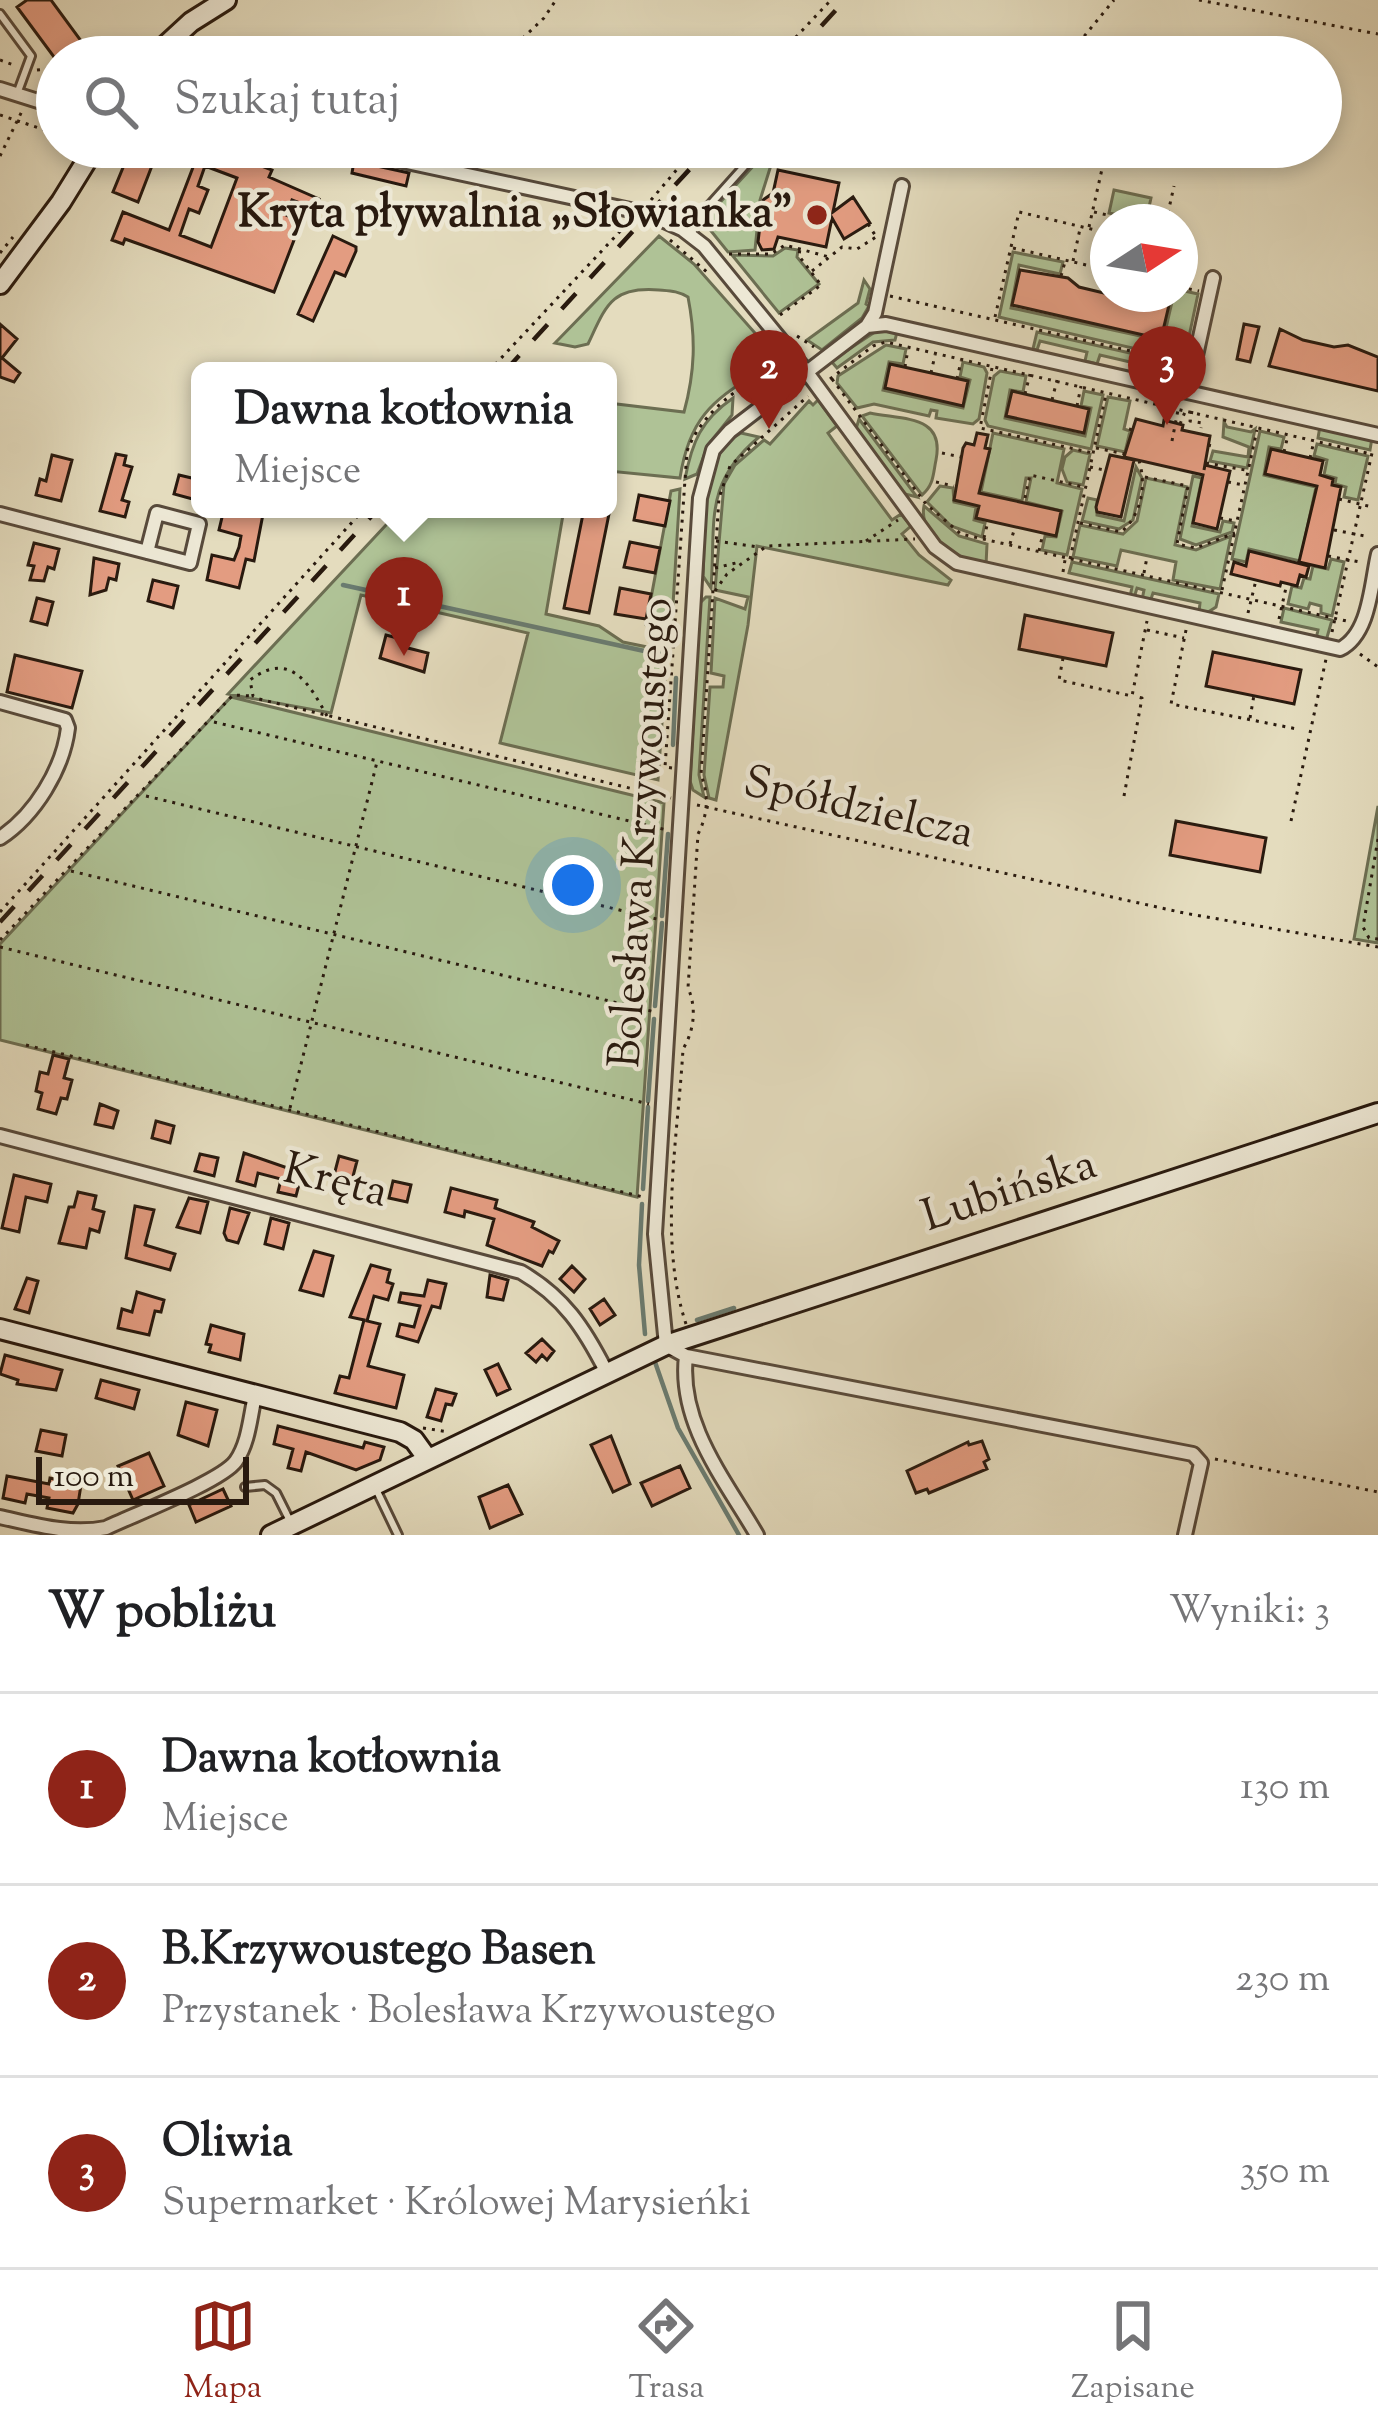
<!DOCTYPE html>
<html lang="pl">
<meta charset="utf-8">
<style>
:root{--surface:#fff;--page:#f2f2f2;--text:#202124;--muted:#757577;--line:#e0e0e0;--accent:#8f2418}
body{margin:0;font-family:"Sorts Mill Goudy",serif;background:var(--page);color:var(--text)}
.compass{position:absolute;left:1090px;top:204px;width:108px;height:108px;border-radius:50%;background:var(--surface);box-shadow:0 6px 18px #0003;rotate:78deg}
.scale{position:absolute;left:36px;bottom:30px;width:213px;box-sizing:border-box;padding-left:12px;border:6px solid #291a0f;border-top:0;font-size:33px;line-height:42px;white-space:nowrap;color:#291a0f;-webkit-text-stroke:9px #ede8d5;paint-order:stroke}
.you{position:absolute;left:573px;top:885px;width:42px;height:42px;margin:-30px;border:9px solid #fff;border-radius:50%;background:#1a73e8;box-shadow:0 0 0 18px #1a73e833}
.badge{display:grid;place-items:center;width:78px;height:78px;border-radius:50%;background:var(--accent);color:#fff;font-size:39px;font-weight:700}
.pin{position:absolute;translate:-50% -99px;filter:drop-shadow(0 3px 6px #0008)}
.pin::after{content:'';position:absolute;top:63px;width:42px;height:36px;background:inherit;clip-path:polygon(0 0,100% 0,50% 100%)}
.popup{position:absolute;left:191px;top:362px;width:426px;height:156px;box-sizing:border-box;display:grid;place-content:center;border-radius:18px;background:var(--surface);filter:drop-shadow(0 3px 9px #0005);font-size:39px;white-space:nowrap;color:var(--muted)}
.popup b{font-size:45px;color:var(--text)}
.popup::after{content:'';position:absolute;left:50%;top:100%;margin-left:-24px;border:24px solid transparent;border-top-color:var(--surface)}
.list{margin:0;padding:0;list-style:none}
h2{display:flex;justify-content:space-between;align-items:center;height:156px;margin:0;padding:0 48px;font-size:51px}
h2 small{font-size:39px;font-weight:400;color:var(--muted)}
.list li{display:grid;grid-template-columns:78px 1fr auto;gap:36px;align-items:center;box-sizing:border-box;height:192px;padding:0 48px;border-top:3px solid var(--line)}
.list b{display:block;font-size:45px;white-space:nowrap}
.list p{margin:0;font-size:39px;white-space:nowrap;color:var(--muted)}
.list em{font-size:39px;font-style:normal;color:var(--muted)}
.icon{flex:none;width:66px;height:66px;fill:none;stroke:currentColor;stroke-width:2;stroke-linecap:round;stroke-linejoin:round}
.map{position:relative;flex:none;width:1378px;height:1535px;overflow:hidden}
.search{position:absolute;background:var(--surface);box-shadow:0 6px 18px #0003;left:36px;right:36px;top:36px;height:132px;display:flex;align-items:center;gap:30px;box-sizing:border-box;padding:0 42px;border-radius:66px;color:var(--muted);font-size:45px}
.sheet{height:732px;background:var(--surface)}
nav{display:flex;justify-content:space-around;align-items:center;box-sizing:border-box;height:168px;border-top:3px solid var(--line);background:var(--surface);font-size:33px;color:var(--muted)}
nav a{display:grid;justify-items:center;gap:6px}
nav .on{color:var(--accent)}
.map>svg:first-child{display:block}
.green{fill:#afc296;stroke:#6c6e52;stroke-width:3}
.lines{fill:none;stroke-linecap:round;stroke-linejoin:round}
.stream{stroke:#6a7b70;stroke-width:4.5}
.building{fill:#e39c81;stroke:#291a0f;stroke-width:3;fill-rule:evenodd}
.lane-casing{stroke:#584a3b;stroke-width:12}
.street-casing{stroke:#584a3b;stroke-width:18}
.secondary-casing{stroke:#291a0f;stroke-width:24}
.path{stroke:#291a0f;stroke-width:3;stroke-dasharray:3 6;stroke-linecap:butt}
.lane{stroke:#ede8d5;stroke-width:6}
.street{stroke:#ede8d5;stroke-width:12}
.secondary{stroke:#ede8d5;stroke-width:18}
.rail{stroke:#291a0f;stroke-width:4.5;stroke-dasharray:21 21;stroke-linecap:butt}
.poi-dot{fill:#8f2418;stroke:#ede8d5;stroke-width:4.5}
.labels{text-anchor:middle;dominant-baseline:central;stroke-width:9;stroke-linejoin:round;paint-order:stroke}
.poi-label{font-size:45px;font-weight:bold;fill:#291a0f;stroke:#ede8d5;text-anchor:end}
.street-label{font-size:45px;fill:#291a0f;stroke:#ede8d5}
</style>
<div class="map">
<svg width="1378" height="1535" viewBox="0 0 1378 1535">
<rect width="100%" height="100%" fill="#e4dcbe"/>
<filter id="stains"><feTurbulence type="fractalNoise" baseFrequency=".00167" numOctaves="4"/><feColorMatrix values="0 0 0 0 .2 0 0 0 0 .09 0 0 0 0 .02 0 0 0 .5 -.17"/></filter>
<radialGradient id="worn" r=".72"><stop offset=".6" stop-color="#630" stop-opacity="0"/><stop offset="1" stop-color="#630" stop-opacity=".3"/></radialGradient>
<path class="green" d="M757,162l14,3 -11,35 -5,50 -27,2 -25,-31z
M1114,190l37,8 -5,23 -37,-8z
M659,236l35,28 83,94c-54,39 -86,48 -97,120l-72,-7v-68l76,9c11,-40 12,-74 4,-115 -10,-6 -17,-6 -29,-7 -48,-4 -53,16 -71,54l-13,3 -20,-4z
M785,248l13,2 -1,7 22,27 -40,29 -47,-58 41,1z
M1013,252l50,10 -3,12 -41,-9 -8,43 152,33 9,-39 -36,-8h44v-4l18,4 -14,66 -185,-43z
M864,280l6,9 -4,15 3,2 -7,12 -40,32 -15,-10 51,-37z
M878,330l19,2 -2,8 -22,2 -36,26 -6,-7z
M1037,332l146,33 -10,12 -5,-1 1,-5 -69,-16 -3,9 -12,-3 2,-9 -47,-11 -3,9 -4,-1z
M886,345l20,4 -3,15 -14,-2 -6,28 80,18 7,-28 -10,-3 3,-15 21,5 3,6 -8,46 -6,5 -37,-6 1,-7 -6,-1 -2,6 -55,-12 -17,4 -20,-25 1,-7z
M1000,371l26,5 -3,16 -13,-2 -5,28 80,18 6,-28 -10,-2 3,-15 19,4 -12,54 -103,-23 -3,-6 9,-44z
M1108,397l22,4 -6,28 6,2 -5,21 -28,-6z
M733,398l-1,17 -24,30 -11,29 -12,5c7,-37 16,-59 48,-81z
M818,400l19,26 -9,7 7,10 57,77 9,-6 10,12 -9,8 17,21 32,25 -3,5 -191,-39 -9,79 -32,175 -7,-2 -5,-23 6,-88h13l1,-11 -13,-3 4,-75 30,11 3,-12 -33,-7 9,-106 11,-19 29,-25 6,4 39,-43 4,4z
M870,413c34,7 75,2 66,47 -3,14 -2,25 -14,35l-60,-79z
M859,419l58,78 -16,-4 -45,-64z
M1224,422l3,5 24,5 4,-3 -8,39 -37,-7 3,-10 35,6 1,-10 -26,-10z
M1320,426l52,12 -2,12 -52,-12z
M1260,431l24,6 -3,12 -12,-2 -5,28 52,12 -16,74 -51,-12 -3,13 -14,-3z
M741,433l18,4c-56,47 -43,84 -48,151l-8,-12c3,-44 -7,-118 38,-143z
M993,433l71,16 -7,34 25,6 -15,66 -25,-5 3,-14 11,1 6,-26 -36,-9 5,-24h-5l-4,23 -41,-9z
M1317,444l51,12 -10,44 -14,-3 2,-10 -11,-3 1,-6 -12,-3 3,-15 -13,-4z
M1073,450l17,4 -7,31 -16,-3 -5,-13 3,-12z
M1136,467l6,11 -9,42 -14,9 -37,-8 6,-23 9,2v15l27,6z
M1193,476l9,2 -10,48 28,6 3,-11 11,2 -2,9 -36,13 -16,-6z
M1146,478l41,9 -12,58 21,5 35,-14 -11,53 -47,-9 3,-18 -55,-12 -4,16 -44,-9 7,-32 43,9 14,-13z
M940,486l13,2 1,14 22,5 -2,13 11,3 -3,14 -31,-11 -24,-24z
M680,489l-9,149 -25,-13 25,-134z
M924,506l35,30 28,8 -1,21c-26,-5 -68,-28 -62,-59z
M401,509h163l-18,105 53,12 24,16 44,9 -9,129 -158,-37 28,-110 -167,-38 -30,118 -103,-19z
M1331,559l13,3 -12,54 -11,-3v-7l-11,-3 -2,6 -20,-5 4,-18 9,2 3,-10 6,1 3,-13 15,3z
M1072,562l147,32 -3,13 -11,7 -6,-2 1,-9 -47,-10 -3,9 -8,-2 2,-10 -7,-2 -3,10 -4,-1 2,-10 -63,-14z
M706,597h4l-11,178 5,22 -11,-7 -3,-9 10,-178z
M1284,608l48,12 -6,21 -10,-2 2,-9 -37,-8z
M231,697l433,106 -27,394 -637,-157v-96z
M1378,806v137l-24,-4z"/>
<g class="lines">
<path class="stream" d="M343,585l324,71
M673,745l3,-67
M662,916l6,-82
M655,1006l7,-83
M648,1101l6,-82
M643,1189l5,-82
M642,1204l-3,61 6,69
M697,1320l37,-12
M655,1362l23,66 61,107"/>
</g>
<path class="building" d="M27,0h24l39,53 -6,4h-30l-37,-50z
M158,147h69l-2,5 47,18 -3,7 50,22 -4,10 -23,-9 -6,15 15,7 -27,70 -149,-53 -2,5 -11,-4 11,-28 46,18 26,-68zM205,166l32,12 -26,69 -31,-12 9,-26 10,4 9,-23 -10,-4z
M129,153l24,10 -15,39 -25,-10z
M354,161l55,12 -3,13 -54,-13z
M778,170l61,13 -6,29 20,-15 17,26 -26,16 -12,-21 -6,29 -48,-10 -4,12 -12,1 -4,-8 5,-42 10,-7z
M333,236l23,11v4l-11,25 -10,-4 -22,49 -15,-7z
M1020,270l48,8 11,9 29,7h27l34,11 -8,34 -149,-34z
M0,324l17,15 -15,19 18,15 -6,9 -14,-5z
M1244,324l15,3 -9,35 -13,-3z
M1280,329l23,11 31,7 14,-2 30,12v34l-109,-25z
M890,364l78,17 -5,25 -78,-18z
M1012,391l77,18 -5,24 -78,-17z
M1136,419l27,7 1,-6 19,5 -1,5 28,6 -6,34 1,-5 25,6 -13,58 -24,-6 10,-48 -79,-18z
M977,433l11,2 -3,13 5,1 -11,44 82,18 -5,25 -80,-18 3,-12 -25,-6 9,-52 3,-5 8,2z
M1271,449l52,12 -3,14 13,4 -1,6 9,2 -16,81 -26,-6 18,-76 -52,-12z
M116,454l10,2 -2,9 8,2 -10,33 7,2 -4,15 -25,-6z
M52,455l20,5 -11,41 -25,-6 4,-16 6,2z
M1110,455l24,5 -13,57 -24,-5 -1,-5z
M179,475l21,5v21l-26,-7z
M639,495l31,6 -5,25 -31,-6z
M224,509h40l-10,52 -8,-2 -7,29 -32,-8 5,-25 22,5 5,-13 2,-11 -22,-6z
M584,509h26l-21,104 -25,-5z
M630,542l30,6 -5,25 -31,-6z
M34,543l25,6 -5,20 -6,-2 -4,14 -14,-1 4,-14 -6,-1z
M1249,551l60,15 -3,11 -6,-2 -3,11 -16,-4 -1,4 -49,-12 3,-12 12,4z
M94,558l25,6 -3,16 -7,-2 -3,12 -16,5z
M153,580l25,6 -5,22 -25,-7z
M620,588l31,6 -5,25 -31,-5z
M37,598l16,4 -6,23 -16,-4z
M1025,615l88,18 -7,33 -87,-17z
M386,635l19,5 -1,7 24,6 -4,19 -44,-14z
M1213,652l88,18 -7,34 -88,-18z
M15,655l67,16 -10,37 -65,-16z
M1176,821l90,17 -6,34 -90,-17z
M53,1055l16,4 -5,19 8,2 -5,19 -6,-1 -5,16 -18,-5 4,-16 -6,-2 4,-19 8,2z
M100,1104l18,7 -5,17 -18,-4z
M156,1121l18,5 -4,17 -18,-5z
M244,1153l58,20 -6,23 -18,-4 3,-13 -23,-6 -3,13 -18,-5z
M200,1154l18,4 -4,18 -19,-5z
M339,1156l18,5 -7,27 -18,-5z
M14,1175l37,9 -4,18 -21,-5 -7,35 -17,-4z
M393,1181l18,4 -4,17 -18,-4z
M451,1188l46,12 -2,8 39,14 -2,5 27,14 -6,12 -4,-2 -7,15 -55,-21 7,-26 -29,-8 -1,6 -19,-5z
M78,1192l18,4 -3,13 11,3 -5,20 -9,-3 -4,19 -27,-5 10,-36h5z
M189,1198l19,4 -8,31 -23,-6z
M135,1206l19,4 -9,35 30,9 -5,16 -44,-12z
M230,1208l19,5 -11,30 -11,-3 -3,-7z
M271,1218l18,5 -6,26 -18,-5z
M314,1251l19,5 -10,40 -23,-6z
M371,1265l19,5 -3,12 6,2 -5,16 -14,-4 -7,25 13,3 -12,42 36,9 -8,33 -61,-15 5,-17 9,2 15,-58 -14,-3z
M572,1266l13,13 -11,13 -14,-13z
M490,1275l18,5 -5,20 -16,-3z
M27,1278l11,3 -9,32 -14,-4z
M428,1280l18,4 -6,24 -8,-2 -14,36 -21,-6 3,-12 14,3 6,-21 -21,-4 2,-9 23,3z
M137,1292l27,8 -3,12 -6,-1 -6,24 -31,-7 4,-19 10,3z
M604,1299l11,16 -15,10 -10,-16z
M211,1325l33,9 -4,26 -31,-8 2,-7 -5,-1z
M542,1339l12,12 -7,9 -5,-5 -6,7 -10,-9z
M5,1355l57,15 -6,20 -39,-6 1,-4 -18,-6z
M498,1364l12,25 -13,6 -12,-25z
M101,1380l38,10 -5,19 -38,-11z
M436,1389l20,5 -4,11 -6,-1 -5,17 -14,-4z
M186,1402l31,8 -9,36 -30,-11z
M278,1426l85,22 2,-6 19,5 -4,13 -24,10 -50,-18 -5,19 -13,-3 5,-19 -19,-5z
M41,1430l25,5 -4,21 -26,-5z
M611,1436l19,48 -17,8 -22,-47z
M982,1441l7,18 -5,3 3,7 -58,24 -2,-4 -11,4 -9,-22 61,-29 1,3z
M149,1453l15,33 -31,14 -15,-34z
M680,1466l10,22 -38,18 -11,-23z
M7,1476l42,8 1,-6 31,7 -3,19 -5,9 -26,-5 2,-10 -22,-4 -2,9 -22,-5z
M508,1485l14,29 -32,14 -11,-31z
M223,1489l8,17 -35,16 -7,-17z"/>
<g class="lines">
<defs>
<path id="lane" d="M0,14l31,42 -14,38
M691,235l8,-18 51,-57
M245,1487l20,-2 11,8 14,28
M375,1487l23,48"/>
<path id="street" d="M0,89l57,18
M337,147l312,67 33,15 22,17 102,125 129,176 22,16 383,86c30,-15 31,-65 38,-95
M867,326l19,-2 492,111
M1188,392l25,-114
M0,514l190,49 9,-39 -42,-11 -10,39
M0,702l65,18 3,8c-5,41 -33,87 -68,110
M0,1136l521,136c43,25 63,56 85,99
M686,1356l507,98 8,9 -16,72
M0,1517c36,8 70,18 106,11 27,-13 116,-47 130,-67 13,-19 14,-44 19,-65
M757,1535c-32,-55 -79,-112 -71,-179l-20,-11 -11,-111 45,-736 13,-48 17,-19 137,-105 8,-13 27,-127"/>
<path id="secondary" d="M153,57l38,-35 35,-22
M0,284l61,-82 34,-55
M0,1329l400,103 14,8 13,18
M271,1535l395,-190 712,-232"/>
</defs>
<use href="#lane" class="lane-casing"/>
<use href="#street" class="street-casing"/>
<use href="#secondary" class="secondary-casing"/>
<path class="path" d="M1199,0l179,34
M503,57l41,-39 12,-18
M777,57l54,-57
M1067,57l47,-57
M0,60l16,6
M37,70l20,-2
M0,115l57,19
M311,147l16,3
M0,156l23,-47
M651,200l45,-53
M1094,212l45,10
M1166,222l8,-36
M868,224l9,14
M1089,227l13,-58
M670,240l38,33
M1013,248l95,22
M1180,249l7,2 -7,29
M0,253l13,-16
M729,254h42l14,-9 44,12
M1073,261l7,-32
M812,271l30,-24 15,2 19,-12
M1061,276l4,-14
M1180,287l19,4
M890,296l289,66
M780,315l41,-30 -22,-29 1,-8
M995,317l24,-105 89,21
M797,336l17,11
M905,367l3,-18
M992,368l-12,60 113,25
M489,371l138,-147
M931,373l4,-18
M830,379l43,-33 13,-4 485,112
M832,379l94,125 35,30 390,88
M957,379l4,-18
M1025,394l5,-20
M1052,400l5,-20
M1077,406l4,-20
M1192,411l-2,10 12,2 -1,5
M1168,421l2,-13
M1180,424l5,-12
M1129,429l4,1
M1172,441l6,-31
M1208,445l4,1
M1096,448l29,6
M1284,452l4,-17
M942,453l19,4
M1310,458l4,-17
M1206,463l39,7
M1090,467l14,3
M1145,477l43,9 -11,58 19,4 39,-15
M936,482l18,4
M1228,482l16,3
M1025,498l5,-23 54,12
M1339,499l33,8
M1220,518l16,3
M1080,523l41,9c20,-16 26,-47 18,-71
M1334,530l31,6
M984,538l4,-17
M716,541l43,6
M866,541l32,-21
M1010,544l5,-17
M1039,551l4,-18
M1328,556l32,6
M1070,559l36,-165
M715,568l25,-6
M1063,572l2,-12
M1144,573l3,-16
M1222,590l35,-160
M715,591l12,-17 40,-28 148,-7
M1248,613l8,-33
M1279,619l8,-36
M1147,630l37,8
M1186,630l-15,74 126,25
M1332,632l40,-179
M1360,654l18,13
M1063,658l-4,22 73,16 15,-75
M327,716c-18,-33 -37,-66 -77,-36l3,16 6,3 412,99
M1250,718l4,-23
M214,722l453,108
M672,768l-7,-1 22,-316c18,-45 56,-64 94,-91
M146,796l515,124
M1124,796l18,-98 -8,-2
M697,805l487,108 194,34
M1291,821l35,-162
M1378,839l-15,88 6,11 9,1
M71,871l584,141
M0,912l364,-403
M0,940l233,-245 19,1
M0,947l649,157
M26,1045l617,152
M290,1108l87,-346
M686,1324c-28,-84 -8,-187 -3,-275 11,-18 14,-41 5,-61l10,-154c10,-19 11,-40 3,-59l18,-277 11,-32 78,-70
M423,1428l26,4
M1215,1459l163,33"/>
<use href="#lane" class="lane"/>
<use href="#street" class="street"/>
<use href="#secondary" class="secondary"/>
<path class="rail" d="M793,57l52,-57
M505,371l205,-224
M0,922l378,-413"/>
</g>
<circle class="poi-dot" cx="817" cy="215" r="12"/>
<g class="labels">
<g class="poi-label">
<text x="793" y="215">Kryta pływalnia „Słowianka”</text>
</g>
<g class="street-label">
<text transform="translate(858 810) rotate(13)">Spółdzielcza</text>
<text transform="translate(644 833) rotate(-86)">Bolesława Krzywoustego</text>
<text transform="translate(335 1183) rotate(14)">Kręta</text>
<text transform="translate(1010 1193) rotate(-18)">Lubińska</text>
</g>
</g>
<rect width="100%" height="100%" filter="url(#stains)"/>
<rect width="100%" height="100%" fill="url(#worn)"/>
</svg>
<svg class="compass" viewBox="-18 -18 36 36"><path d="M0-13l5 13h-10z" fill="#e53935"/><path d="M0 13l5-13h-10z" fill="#757577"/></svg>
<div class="scale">100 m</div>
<div class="you"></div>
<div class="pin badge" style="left:404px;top:656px">1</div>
<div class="popup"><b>Dawna kotłownia</b>Miejsce</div>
<div class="pin badge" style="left:769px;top:429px">2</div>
<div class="pin badge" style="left:1167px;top:425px">3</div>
<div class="search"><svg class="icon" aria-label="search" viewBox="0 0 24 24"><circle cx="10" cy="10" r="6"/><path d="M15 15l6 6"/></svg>Szukaj tutaj</div>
</div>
<section class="sheet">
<h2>W pobliżu<small>Wyniki: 3</small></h2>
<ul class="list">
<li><span class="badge">1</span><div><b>Dawna kotłownia</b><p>Miejsce</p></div><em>130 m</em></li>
<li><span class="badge">2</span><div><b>B.Krzywoustego Basen</b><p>Przystanek · Bolesława Krzywoustego</p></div><em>230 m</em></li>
<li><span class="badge">3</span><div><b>Oliwia</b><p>Supermarket · Królowej Marysieńki</p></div><em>350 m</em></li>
</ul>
</section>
<nav>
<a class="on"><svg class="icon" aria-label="map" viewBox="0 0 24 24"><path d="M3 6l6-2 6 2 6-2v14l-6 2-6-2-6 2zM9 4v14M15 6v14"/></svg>Mapa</a>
<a><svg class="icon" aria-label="directions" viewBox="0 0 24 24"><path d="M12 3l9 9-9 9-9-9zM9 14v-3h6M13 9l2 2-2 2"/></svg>Trasa</a>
<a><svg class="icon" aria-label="saved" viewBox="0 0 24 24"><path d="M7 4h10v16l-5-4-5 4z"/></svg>Zapisane</a>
</nav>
